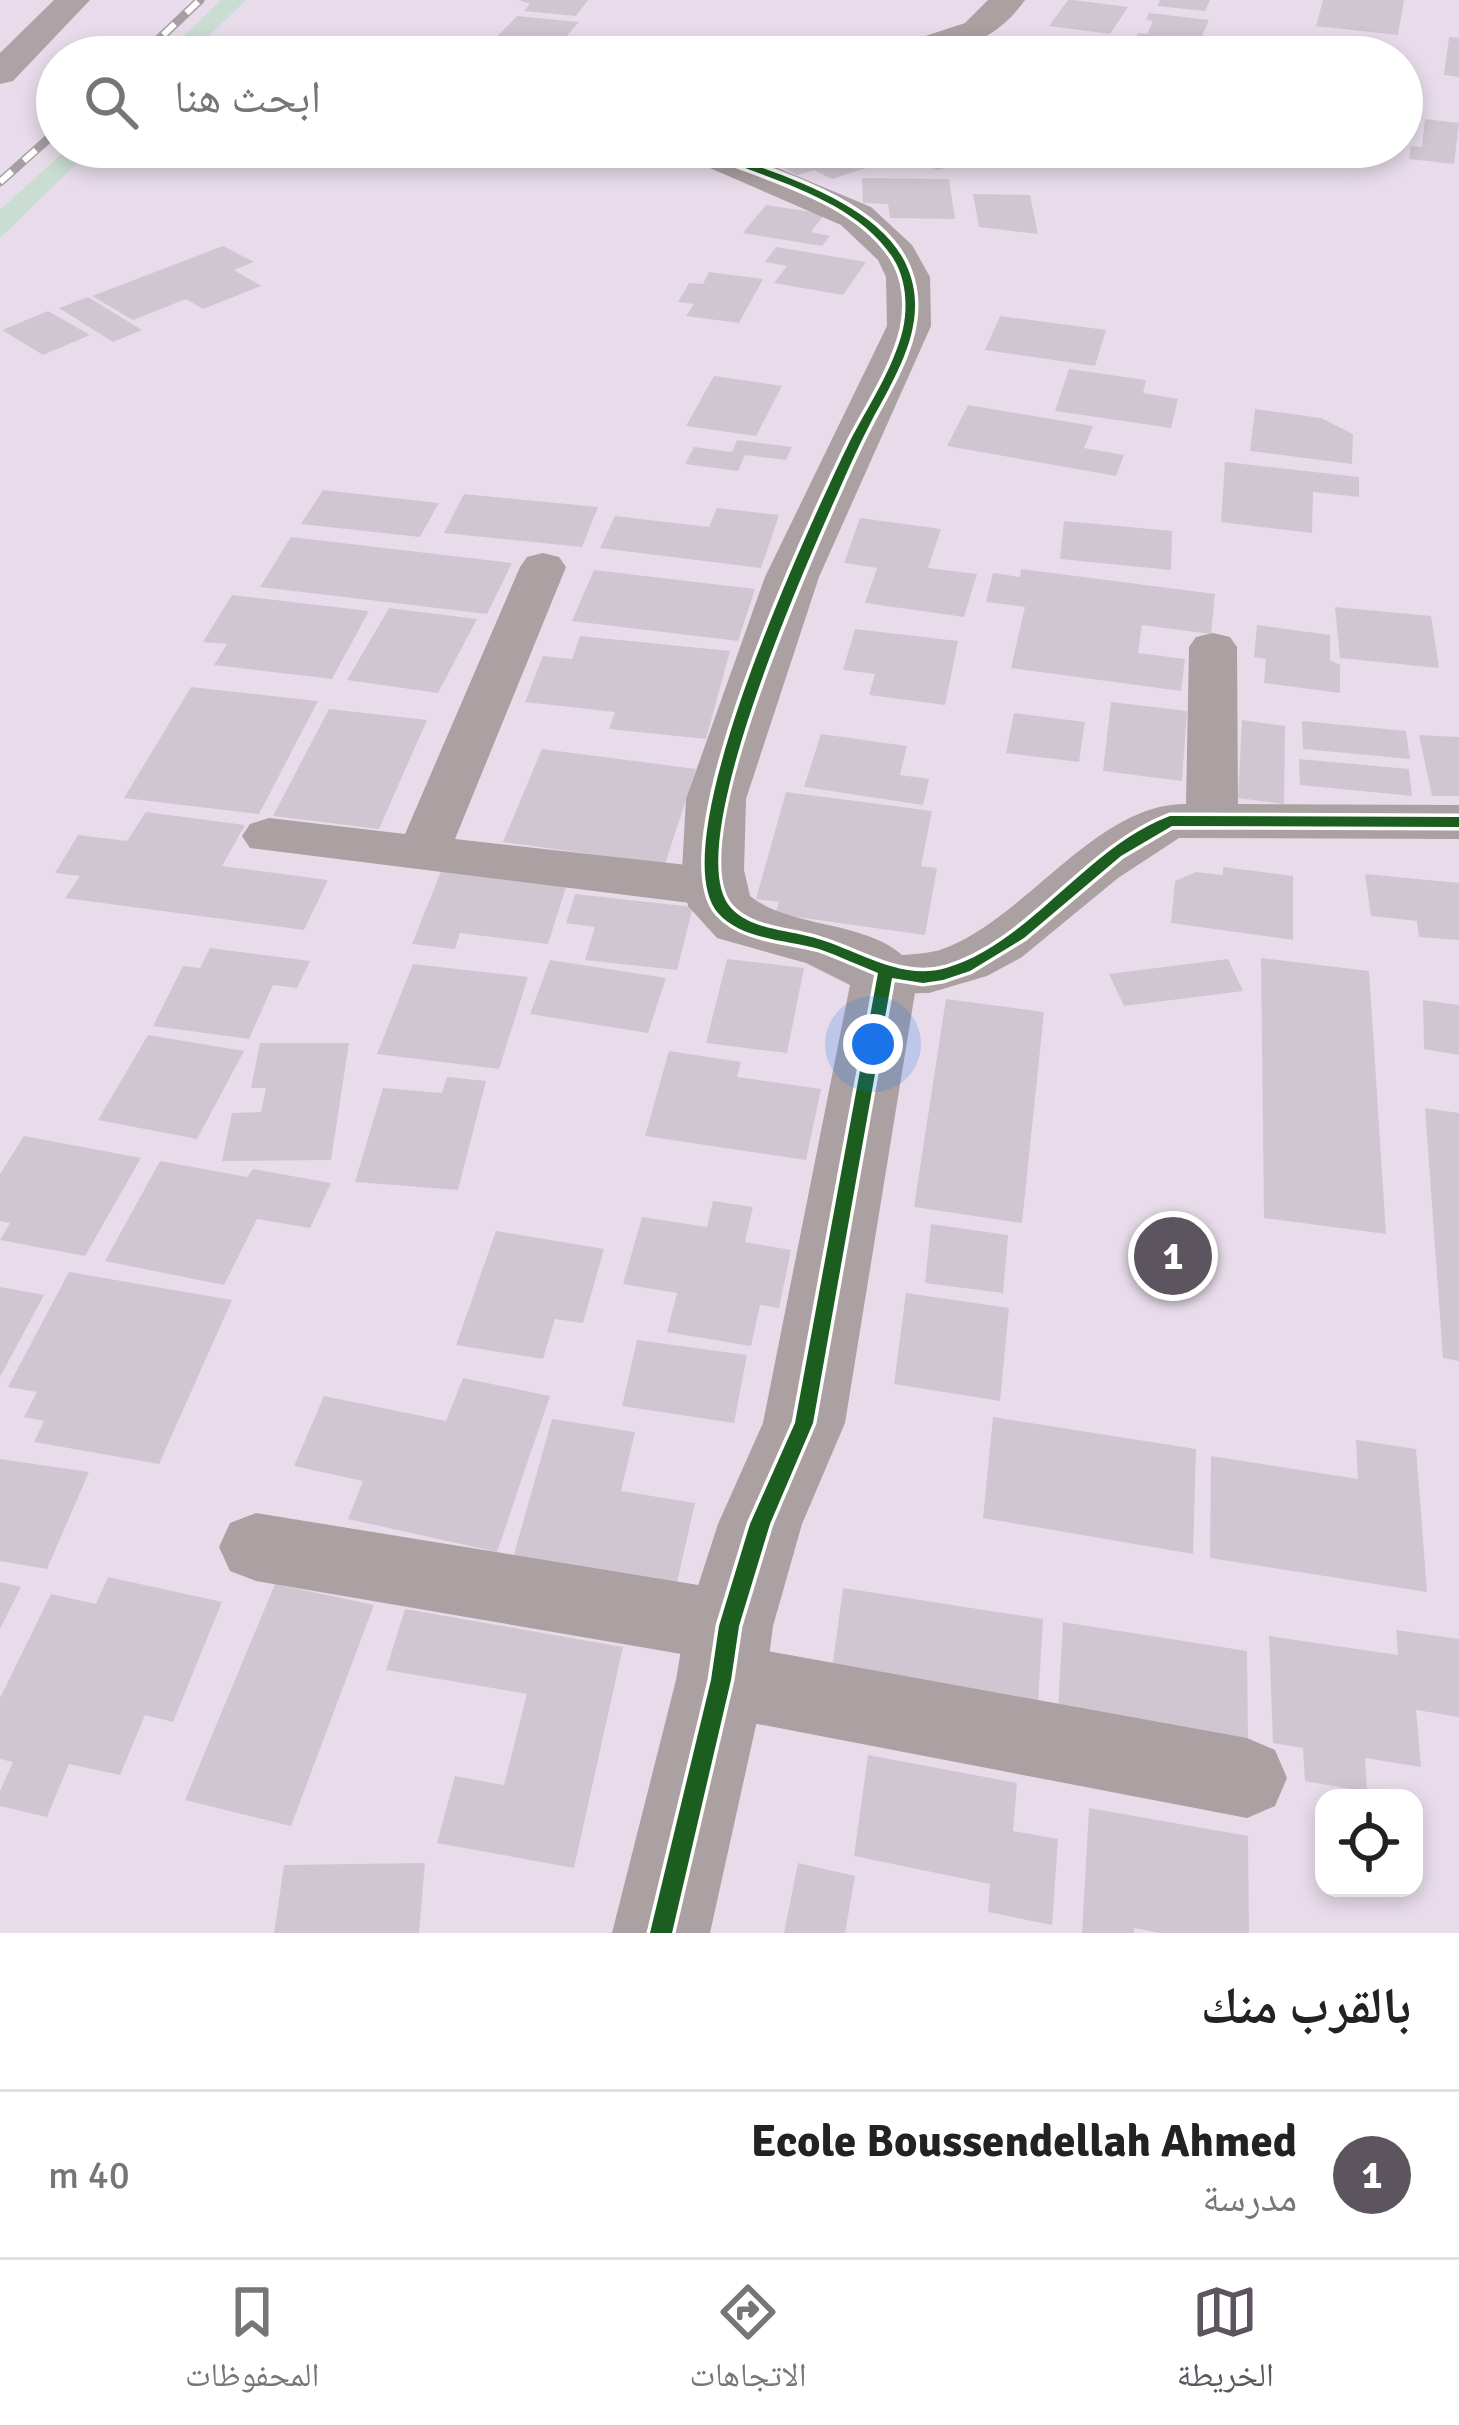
<!DOCTYPE html>
<html lang="ar">
<meta charset="utf-8">
<style>
:root{--surface:#fff;--page:#f2f2f2;--text:#222;--muted:#767676;--line:#e0e0e0;--accent:#5c545e}
body{margin:0;font-family:Signika,"Noto Naskh Arabic",sans-serif;background:var(--page);color:var(--text);direction:rtl}
.controls{position:absolute;right:36px;bottom:36px;display:grid;overflow:hidden;border-radius:24px;box-shadow:0 6px 18px #0003}
.controls button{width:108px;height:108px;display:grid;place-items:center;padding:0;border:0;border-bottom:3px solid var(--line);background:var(--surface);color:var(--text);font:60px sans-serif}
.you{position:absolute;left:873px;top:1044px;width:42px;height:42px;margin:-30px;border:9px solid #fff;border-radius:50%;background:#1a73e8;box-shadow:0 0 0 18px #1a73e833}
.badge{display:grid;place-items:center;width:78px;height:78px;border-radius:50%;background:var(--accent);color:#fff;font-size:39px;font-weight:700}
.pin{position:absolute;translate:-50% -50%;border:6px solid #fff;box-shadow:0 3px 12px #0006}
.list{margin:0;padding:0;list-style:none}
h2{display:flex;justify-content:space-between;align-items:center;height:156px;margin:0;padding:0 48px;font-size:51px}
h2 small{font-size:39px;font-weight:400;color:var(--muted)}
.list li{display:grid;grid-template-columns:78px 1fr auto;gap:36px;align-items:center;box-sizing:border-box;height:168px;padding:0 48px;border-top:3px solid var(--line)}
.list b{display:block;font-size:45px;white-space:nowrap}
.list p{margin:0;font-size:39px;white-space:nowrap;color:var(--muted)}
.list em{font-size:39px;font-style:normal;color:var(--muted)}
.icon{flex:none;width:66px;height:66px;fill:none;stroke:currentColor;stroke-width:2;stroke-linecap:round;stroke-linejoin:round}
.map{position:relative;flex:none;width:1459px;height:1933px;overflow:hidden;direction:ltr}
.search{position:absolute;background:var(--surface);box-shadow:0 6px 18px #0003;left:36px;right:36px;top:36px;height:132px;display:flex;align-items:center;gap:30px;box-sizing:border-box;padding:0 42px;border-radius:66px;color:var(--muted);font-size:45px}
.sheet{height:324px;background:var(--surface)}
nav{display:flex;justify-content:space-around;align-items:center;box-sizing:border-box;height:168px;border-top:3px solid var(--line);background:var(--surface);font-size:33px;color:var(--muted)}
nav a{display:grid;justify-items:center;gap:6px}
nav .on{color:var(--accent)}
.map>svg:first-child{display:block}
.green{fill:#caddd3}
.building{fill:#d0c6d2}
.lines{fill:none;stroke-linecap:round;stroke-linejoin:round}
.street{fill:#aba1a2;fill-rule:evenodd}
.secondary{fill:#aba0a2;fill-rule:evenodd}
.primary{fill:#aea2a6;fill-rule:evenodd}
.rail-casing{stroke:#a79ea3;stroke-width:9}
.rail{stroke:#fff;stroke-width:6;stroke-dasharray:16;stroke-linecap:butt}
.cycleway-casing{stroke:#fff;stroke-width:7}
.cycleway{fill:#1b5e20;fill-rule:evenodd}
</style>
<div class="map">
<svg width="1459" height="1933" viewBox="0 0 1459 1933">
<rect width="100%" height="100%" fill="#e8dcea"/>
<path class="green" d="M221,0h25l-59,57h-25z
M69,147h25l-94,91v-28z"/>
<path class="building" d="M519,0h69l-12,16 -52,-5 6,-7z
M1068,0h5l55,7 -18,27 -61,-8z
M1160,0h50l-5,11 -48,-5z
M1323,0h81l-6,35 -82,-9z
M1149,13l60,7 -14,32 -62,-7 5,-12 9,1 6,-13 -7,-1z
M517,16l62,6 -30,35h-72z
M1449,37l10,1v39l-15,-2z
M1425,119l34,4 -5,41 -45,-5 2,-13 11,1z
M520,147h84l-19,20 -77,-7z
M821,147h53l22,11 -64,21 -18,-9 -17,5 -23,-13z
M900,147h86v1l-22,6 9,6 -36,10z
M1139,147h62l-2,9z
M862,178l87,1 6,40 -65,-1 -2,-14 -25,-1z
M973,194l57,1 8,39 -59,-7z
M766,205l59,9 -14,18 19,4 -8,10 -79,-13z
M223,246l31,16 -20,8 27,16 -58,23 -17,-10 -53,21 -41,-24z
M776,247l90,15 -23,33 -69,-12 13,-17 -22,-4z
M709,272l54,7 -24,44 -53,-7 8,-12 -16,-2 11,-19 14,1z
M88,297l54,33 -29,12 -54,-34z
M48,311l42,24 -47,20 -41,-25z
M1000,316l106,14 -11,36 -110,-16z
M1069,369l77,11 -3,13 35,6 -7,29 -116,-17z
M714,376l68,10 -26,50 -70,-10z
M968,405l125,21 -9,22 40,7 -8,21 -169,-30z
M1255,409l66,9 32,16 -1,30 -102,-13z
M737,440l55,7 -6,13 -41,-5 -7,16 -53,-7 9,-17 38,5z
M1225,462l134,15v20l-46,-5 -1,41 -91,-11z
M323,490l116,13 -19,34 -119,-13z
M464,494l134,13 -16,40 -138,-14z
M717,508l62,7 -18,53 -161,-20 15,-32 94,11z
M860,518l81,11 -13,39 49,6 -13,43 -99,-14 12,-35 -33,-5z
M1064,521l108,10 -1,39 -111,-11z
M291,537l221,26 -25,51 -227,-27z
M1021,569l194,25 -4,40 -69,-9 -4,28 47,6 -4,32 -170,-23 14,-61 -39,-5 7,-29 27,4z
M594,570l161,19 -17,52 -166,-20z
M232,595l137,16 -37,68 -118,-14 13,-21 -24,-2z
M1335,607l96,9 8,52 -99,-10z
M389,608l88,11 -39,74 -91,-13z
M1257,625l73,10v25l10,5v28l-76,-10 2,-24 -12,-2z
M855,629l103,12 -13,64 -76,-10 6,-21 -32,-4z
M580,636l150,15 -24,88 -97,-10 6,-17 -90,-10 18,-46 29,3z
M191,687l127,14 -59,113 -135,-16z
M1111,702l76,9 -5,70 -79,-10z
M329,709l98,11 -48,109 -106,-13z
M1014,713l71,9 -6,40 -73,-9z
M1242,720l43,6 -1,78 -46,-6z
M1302,721l104,10 4,28 -107,-10z
M821,734l86,12 -7,29 29,4 -6,26 -119,-18z
M1419,735l40,2v59h-27z
M542,749l154,20 -31,95 -162,-22z
M1299,759l110,10 3,27 -112,-11z
M786,792l146,19 -11,55 16,2 -12,67 -150,-21 4,-12 -23,-3z
M146,812l99,13 -23,41 106,14 -24,50 -239,-32 15,-22 -25,-3 23,-38 49,6z
M1223,867l70,9v64l-122,-17 4,-42 21,-9 27,3z
M442,869l125,15 -19,60 -88,-11 -5,16 -43,-5z
M1365,874l94,9v57l-40,-3 -2,-16 -46,-5z
M575,894l118,13 -16,63 -92,-10 10,-33 -29,-4z
M210,948l100,13 -13,27 -24,-3 -24,54 -96,-13 30,-60 17,2z
M1261,958l108,13 17,263 -122,-16z
M727,959l77,9 -17,85 -81,-10z
M1228,959l15,32 -119,15 -15,-32z
M550,960l116,18 -18,55 -118,-19z
M413,964l115,13 -29,92 -122,-15z
M946,999l98,13 -22,211 -108,-16z
M1423,1000l36,5v50l-35,-6z
M148,1035l96,16 -47,88 -99,-19z
M260,1043h89l-18,117 -109,1 10,-48 29,-1 5,-24h-15z
M669,1051l72,11 -4,15 84,12 -15,71 -161,-24z
M447,1077l39,4 -28,109 -103,-8 28,-94 59,5z
M1425,1108l34,5v248l-16,-3z
M24,1136l117,22 -56,98 -85,-16 10,-17 -10,-2v-47z
M160,1161l87,16 6,-8 78,14 -21,45 -53,-9 -33,66 -119,-24z
M713,1201l40,6 -8,35 46,8 -12,58 -19,-3 -9,41 -84,-14 10,-39 -54,-9 19,-67 65,10z
M931,1224l77,11 -5,58 -78,-10z
M496,1231l108,18 -21,74 -28,-4 -12,40 -87,-14z
M69,1272l163,28 -73,164 -125,-22 10,-21 -20,-4 13,-25 -29,-5z
M0,1287l44,8 -44,82z
M906,1293l103,15 -9,93 -106,-17z
M637,1340l110,15 -13,68 -112,-17z
M463,1378l87,18 -53,156 -149,-33 15,-38 -69,-15 30,-70 122,25z
M993,1417l203,32 -3,105 -210,-36z
M552,1419l83,13 -14,59 74,12 -19,84 -163,-29z
M1356,1440l60,9 11,143 -217,-34 1,-102 147,23z
M0,1459l89,13 -42,97 -47,-8z
M108,1577l114,25 -49,120 -28,-7 -25,60 -51,-11 -22,53 -47,-11v-15l13,-29 -13,-3v-61l51,-104 45,10z
M0,1582l21,5 -21,42z
M275,1584l99,21 -83,221 -106,-26z
M843,1588l200,31 -5,86 -206,-35z
M405,1609l218,38 -49,221 -137,-25 18,-67 49,9 23,-91 -141,-24z
M1063,1622l184,29 1,90 -190,-31z
M1396,1630l63,9v78l-43,-7 5,57 -56,-9 2,34 -62,-11 -2,-33 -30,-5 -4,-107 129,19z
M868,1755l149,28 -4,48 45,8 -6,86 -64,-13 2,-28 -136,-28z
M1089,1808l159,28 1,97h-89l-26,-5v5h-52z
M425,1863l-6,70h-145l10,-68z
M798,1863l57,13 -10,57h-61z"/>
<g class="lines">
<path class="street" d="M543,553l16,4 7,10 -111,272 259,29 19,6 8,13 -8,13 -19,6 -464,-58 -8,-12 8,-12 19,-6 136,16 115,-267 7,-10z
M1213,633l17,4 7,10 1,157 221,1v34l-280,-1 -61,40 -96,79 -35,19 -58,17 -44,1 -20,-6 -9,-14 9,-14c27,-8 57,-2 83,-13 80,-32 150,-144 238,-143l3,-157 7,-10z
M256,1513l473,77 27,11 11,25 -10,23 490,89 28,12 12,28 -12,28 -28,12 -526,-101 -27,-11 -12,-26 11,-24 -437,-75 -26,-10 -11,-24 11,-24z"/>
<path class="secondary" d="M988,0h37c-35,50 -87,57 -144,57l5,-8 79,-26z
M675,147h52l144,60 41,38 18,32 1,49 -112,251 -73,222 -2,71 6,26c47,37 135,21 168,78l-73,449 -43,101 -29,102 -7,54 -56,253h-98l64,-253 9,-54 33,-102 45,-101 87,-438 -44,-22 -89,-25 -29,-32 -6,-36 4,-71 79,-222 122,-251 -1,-49 -8,-17 -37,-35 -161,-70z"/>
<path class="primary" d="M54,0h36l-77,81 -13,3v-31z"/>
<defs>
<path id="rail" d="M140,57l60,-57
M0,182l57,-51"/>
</defs>
<use href="#rail" class="rail-casing"/>
<use href="#rail" class="rail"/>
<defs>
<path id="cycleway" d="M690,147h12c64,23 179,53 206,122 22,54 -12,106 -37,153 -11,21 -21,43 -31,66 -30,68 -163,362 -109,420 18,20 52,22 76,28 46,10 90,46 139,32 85,-25 139,-120 224,-152l289,1v10l-287,-1 -51,30 -97,82 -54,33 -27,9 -20,3 -31,-5 -79,445 -43,101 -31,102 -8,54 -59,253h-22l61,-253 8,-54 31,-102 45,-101 83,-450c-20,-8 -39,-17 -59,-24 -32,-9 -77,-9 -101,-36 -59,-69 94,-393 131,-470 19,-37 44,-73 54,-114 5,-23 3,-51 -10,-71 -32,-50 -100,-72 -153,-92 -17,-6 -35,-11 -50,-19z"/>
</defs>
<use href="#cycleway" class="cycleway-casing"/>
<use href="#cycleway" class="cycleway"/>
</g>
</svg>
<div class="controls">
<button><svg class="icon" aria-label="locate" viewBox="0 0 24 24"><circle cx="12" cy="12" r="6"/><path d="M12 2v4M12 18v4M2 12h4M18 12h4"/></svg></button>
</div>
<div class="you"></div>
<div class="pin badge" style="left:1173px;top:1256px">1</div>
<div class="search"><svg class="icon" aria-label="search" viewBox="0 0 24 24"><circle cx="10" cy="10" r="6"/><path d="M15 15l6 6"/></svg>ابحث هنا</div>
</div>
<section class="sheet">
<h2>بالقرب منك<small></small></h2>
<ul class="list">
<li><span class="badge">1</span><div><b>Ecole Boussendellah Ahmed</b><p>مدرسة</p></div><em>40 m</em></li>
</ul>
</section>
<nav>
<a class="on"><svg class="icon" aria-label="map" viewBox="0 0 24 24"><path d="M3 6l6-2 6 2 6-2v14l-6 2-6-2-6 2zM9 4v14M15 6v14"/></svg>الخريطة</a>
<a><svg class="icon" aria-label="directions" viewBox="0 0 24 24"><path d="M12 3l9 9-9 9-9-9zM9 14v-3h6M13 9l2 2-2 2"/></svg>الاتجاهات</a>
<a><svg class="icon" aria-label="saved" viewBox="0 0 24 24"><path d="M7 4h10v16l-5-4-5 4z"/></svg>المحفوظات</a>
</nav>
